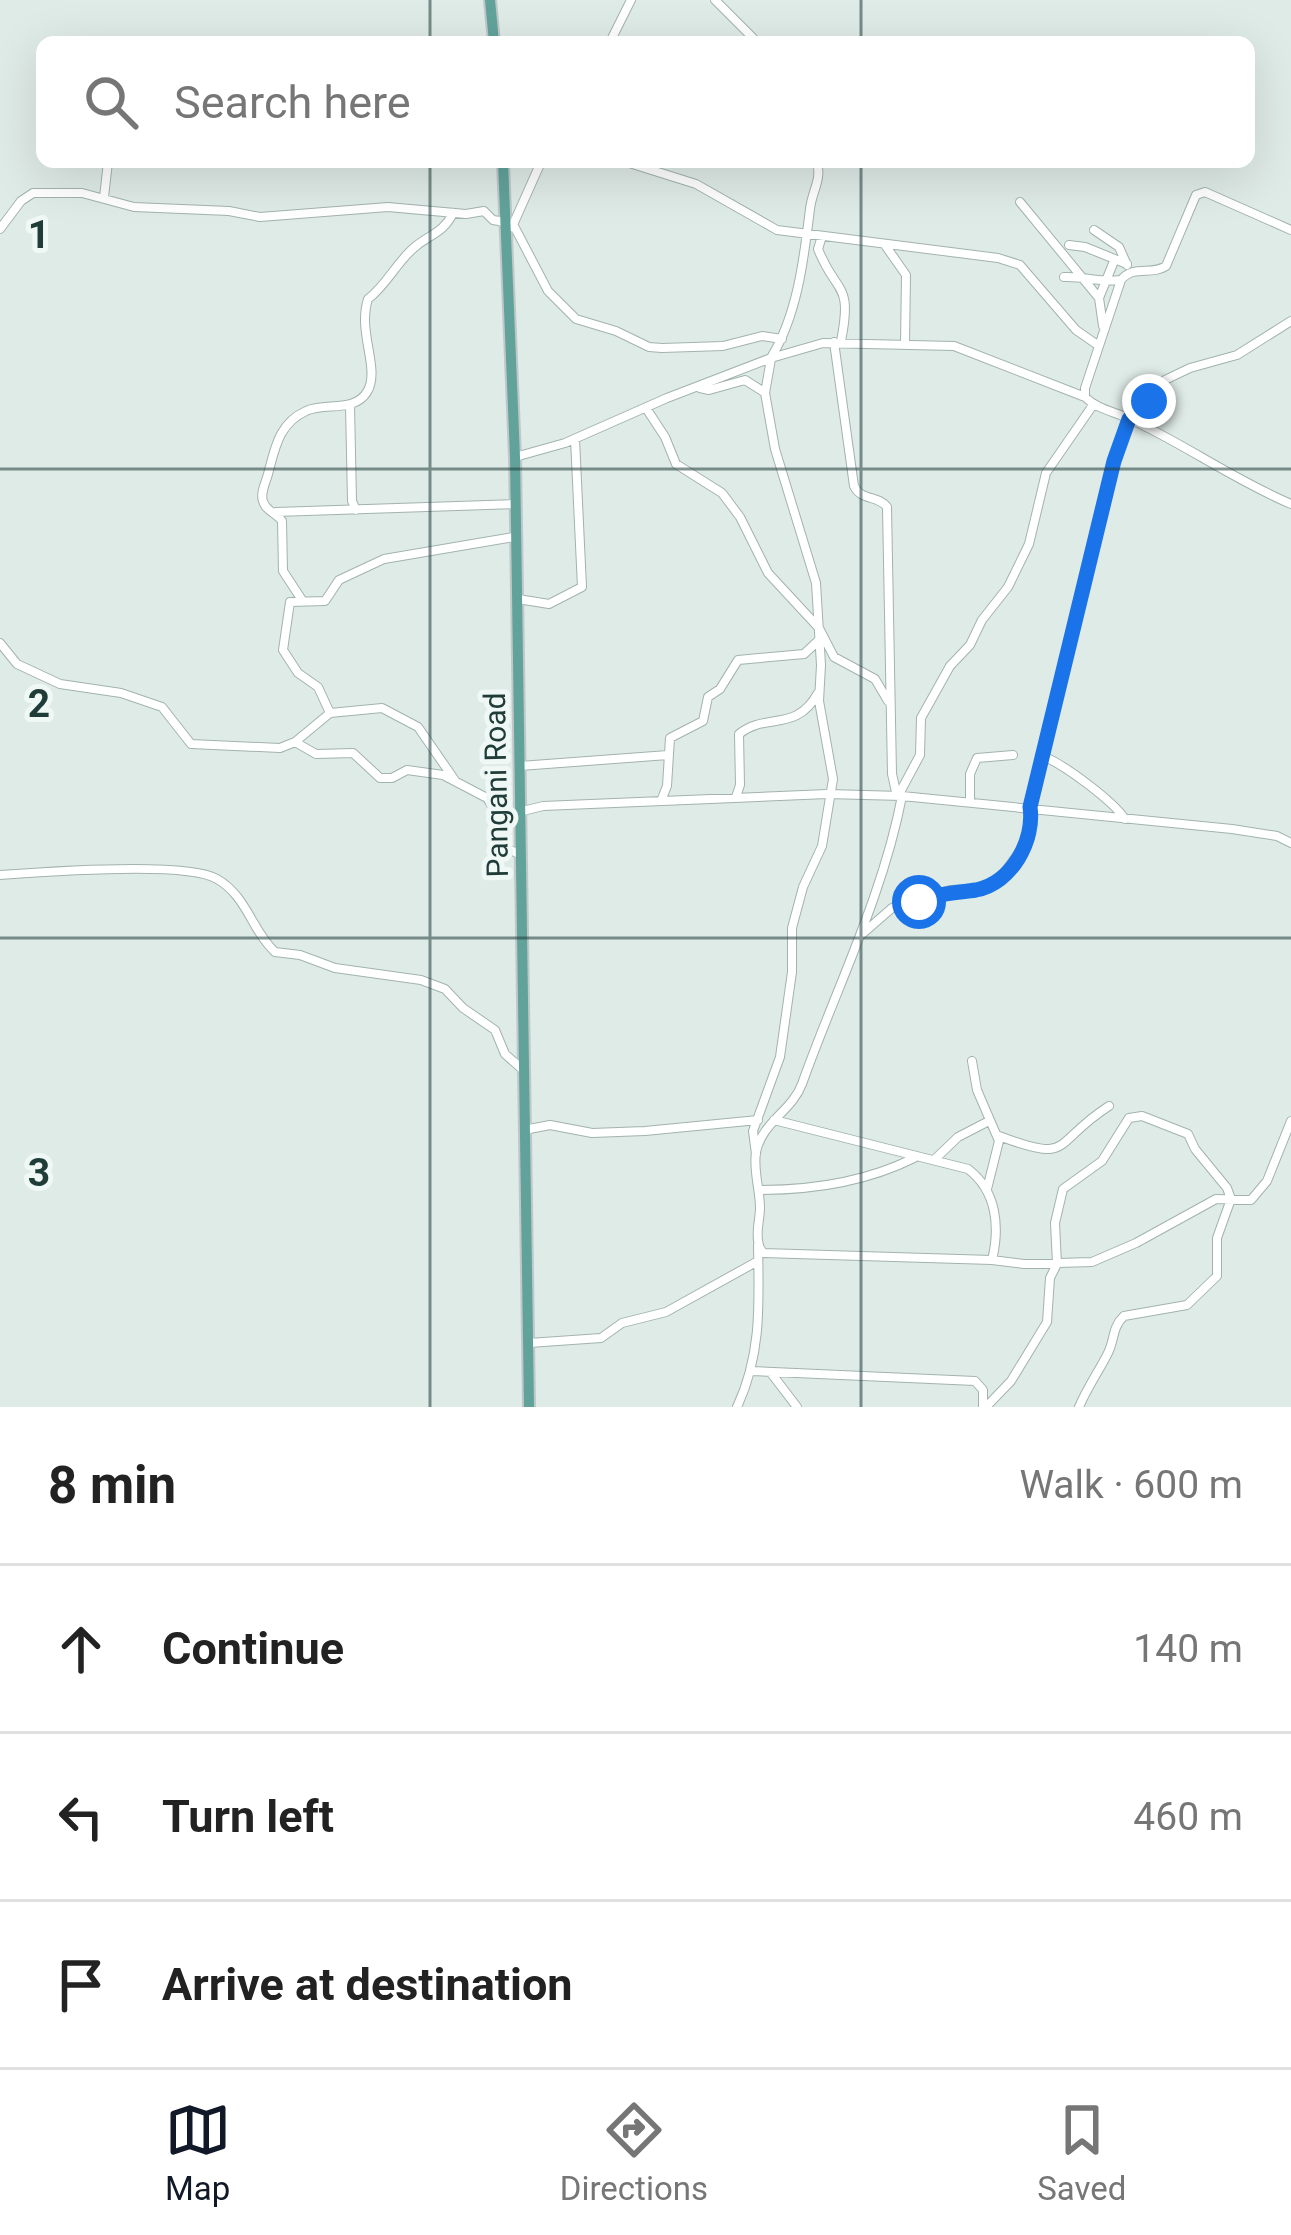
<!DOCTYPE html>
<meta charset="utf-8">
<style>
:root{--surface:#fff;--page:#f6f6f6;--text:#222;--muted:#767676;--line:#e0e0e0;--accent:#111827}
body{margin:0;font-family:Roboto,sans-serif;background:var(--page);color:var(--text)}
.stop{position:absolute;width:36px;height:36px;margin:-27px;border:9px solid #1a73e8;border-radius:50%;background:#fff}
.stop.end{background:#1a73e8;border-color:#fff;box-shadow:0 3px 12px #0008}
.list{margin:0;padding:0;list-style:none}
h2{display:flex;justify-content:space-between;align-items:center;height:156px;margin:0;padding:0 48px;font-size:51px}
h2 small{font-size:39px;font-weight:400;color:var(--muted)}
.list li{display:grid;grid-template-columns:78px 1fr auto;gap:36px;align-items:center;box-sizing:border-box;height:168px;padding:0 48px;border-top:3px solid var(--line)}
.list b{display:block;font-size:45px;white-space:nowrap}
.list em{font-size:39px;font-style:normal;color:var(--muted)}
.icon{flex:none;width:66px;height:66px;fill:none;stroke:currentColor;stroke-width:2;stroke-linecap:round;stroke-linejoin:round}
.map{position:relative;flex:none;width:1291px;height:1407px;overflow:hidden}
.search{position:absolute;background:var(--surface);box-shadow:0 12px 48px #0002;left:36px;right:36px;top:36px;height:132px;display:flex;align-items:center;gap:30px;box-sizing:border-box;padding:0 42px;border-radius:18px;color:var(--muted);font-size:45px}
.sheet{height:660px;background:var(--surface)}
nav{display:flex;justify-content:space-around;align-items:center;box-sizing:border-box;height:168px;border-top:3px solid var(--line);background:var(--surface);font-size:33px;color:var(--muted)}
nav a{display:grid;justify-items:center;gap:6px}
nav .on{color:var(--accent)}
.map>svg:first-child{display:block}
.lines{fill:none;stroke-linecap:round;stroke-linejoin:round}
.minor-casing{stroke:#a2b3af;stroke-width:10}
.major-casing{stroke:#c0c8c7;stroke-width:14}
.minor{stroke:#fff;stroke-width:8}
.major{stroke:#61a39b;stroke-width:10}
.route{stroke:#1a73e8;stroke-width:15}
.grid{fill:none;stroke:#1f3c38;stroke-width:3;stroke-opacity:0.55}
.labels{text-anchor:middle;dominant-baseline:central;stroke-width:10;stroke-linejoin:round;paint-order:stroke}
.street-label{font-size:30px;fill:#1f3c38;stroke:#f0f8f5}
.grid-label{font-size:39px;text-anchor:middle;font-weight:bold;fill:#1f3c38;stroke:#f0f8f5;stroke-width:10;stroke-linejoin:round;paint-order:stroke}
</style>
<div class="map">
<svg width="1291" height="1407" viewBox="0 0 1291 1407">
<rect width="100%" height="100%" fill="#dfebe7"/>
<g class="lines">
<defs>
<path id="minor" d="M715,0l42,42
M610,42l21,-42
M626,162l70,22 81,46 221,28 22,7 56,65 23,16
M104,197l4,-35
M1020,202l79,96 4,28
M513,224l35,67 28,28 40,12 33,16 13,1 61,-2 39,-10 20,3
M512,227l29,-65
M0,229l21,-28 12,-8h49l52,14 95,4 31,6 128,-10 78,7 18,-3 9,9 12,2
M1094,230l25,17 8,18
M822,236l-4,13c18,46 35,32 23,92
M885,245l21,30 -1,69
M1069,245l16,2 42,17
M1064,277c20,-1 37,6 56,3
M1099,298l15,-37
M834,342l20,144c7,15 24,9 33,21l5,267 5,22
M772,356c26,-43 32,-99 38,-147 2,-18 12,-29 7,-47
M700,388l9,2 36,-10 19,12
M1085,397v-9l36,-108c13,-16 30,-4 45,-14l30,-71 9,-3 86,38
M350,405l2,96 4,9
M646,408l19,29 11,27 46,29 18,24 28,56 51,55 15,29 41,22 13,22
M515,457l50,-14 102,-45 104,-40 52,-15 131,3 131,51c12,12 27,14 43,21 55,25 106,62 163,86
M276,512l239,-8
M518,599l31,5 33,-17 -7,-148
M302,600l-19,-29 -1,-50c-5,-7 -17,-11 -19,-20 -3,-8 3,-19 5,-27 7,-26 11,-51 38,-63 19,-9 48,2 61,-19 14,-23 -10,-59 1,-93 19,-14 29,-38 48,-53 15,-12 28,-14 37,-33
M0,643l17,21 43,20 61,9 41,14 29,37 89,4 15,-6 35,-29 52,-5 36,19 36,52
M330,713l-12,-26 -20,-14 -15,-23 7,-48 35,-1 14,-21 45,-21 130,-22
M295,742l21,12 37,-1 27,25h12l15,-8 36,5 44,23 13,21 6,29 15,7
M1045,757c21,9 68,44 80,62
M520,766l148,-11
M898,796l22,-41 1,-37 29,-52 20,-21 12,-25 26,-33 21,-43 17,-71 47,-68
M902,796c-19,100 -67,195 -100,288 -10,27 -40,38 -46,68 -3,18 4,38 4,56 0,11 -5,26 -1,37 0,3 3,5 4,8l229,7 32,4 68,-2 44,-19 80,-44 35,1 16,-19 24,-60
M736,797l4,-12 -1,-51c27,-22 57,-1 79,-41
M661,801l6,-15 3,-48 33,-17 5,-24 12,-8 18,-29 66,-6 15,-14
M970,802v-28l7,-16 36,-3
M519,812l24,-6 284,-12 75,2 330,33 45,7 14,7
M0,875c40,-3 188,-14 217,4 30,17 35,52 58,73l25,3 35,13 86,12 24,9 18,19 32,22 10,24 18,16
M861,935l31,-27 58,-18 31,-1 17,-8 32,-43v-31l84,-346 15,-42 16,-11 20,-28 25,-12 47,-13 54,-34
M972,1061l5,29 22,51 -12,48
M774,1120l194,49c29,22 32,58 24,91
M524,1130l26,-5 42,8 53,-2 113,-11
M999,1136c75,28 51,8 110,-30
M756,1154l-3,-23 27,-74 12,-85v-44l11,-41 19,-41 11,-67 -14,-78 2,-36 -5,-82 -41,-134 -10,-56 6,-34
M934,1160l24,-23 31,-16
M759,1190c54,0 107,-8 155,-32
M529,1343l72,-5 21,-15 44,-11 92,-51
M751,1371l224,10 8,9v17
M771,1373l26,34
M737,1407c25,-53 22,-105 21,-162
M986,1407l25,-26 36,-59 3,-44 7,-14 -2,-41 8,-34 39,-28 27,-43 13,-2 46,18 7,15 32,39 4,11 -14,39v38l-30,29 -63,11c-12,11 -9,23 -16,37 -9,18 -21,35 -29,54"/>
<path id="major" d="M490,0l4,42
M503,162l12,295 14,950"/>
</defs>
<use href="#minor" class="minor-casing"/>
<use href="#major" class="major-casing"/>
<use href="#minor" class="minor"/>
<use href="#major" class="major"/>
</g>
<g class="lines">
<path class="route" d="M919,902c20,-9 37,-9 57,-12 36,-7 59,-50 54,-83l84,-346 15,-42 20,-18"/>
</g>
<path class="grid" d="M430,0v42M861,0v42M430,162v1245M861,162v1245M0,469h1291M0,938h1291"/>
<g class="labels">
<g class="street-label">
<text transform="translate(496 785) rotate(-91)">Pangani Road</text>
</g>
</g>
<g class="grid-label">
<text x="39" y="248">1</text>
<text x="39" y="717">2</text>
<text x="39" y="1186">3</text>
</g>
</svg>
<div class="stop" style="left:919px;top:902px"></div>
<div class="stop end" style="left:1149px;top:401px"></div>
<div class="search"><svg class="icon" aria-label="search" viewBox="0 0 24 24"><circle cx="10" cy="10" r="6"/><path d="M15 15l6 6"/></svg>Search here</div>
</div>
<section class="sheet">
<h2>8 min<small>Walk · 600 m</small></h2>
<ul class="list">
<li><svg class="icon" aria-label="ahead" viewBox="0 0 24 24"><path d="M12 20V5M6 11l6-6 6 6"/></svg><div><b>Continue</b></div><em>140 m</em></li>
<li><svg class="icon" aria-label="left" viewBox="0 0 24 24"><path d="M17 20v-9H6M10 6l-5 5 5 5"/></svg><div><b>Turn left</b></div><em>460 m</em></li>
<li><svg class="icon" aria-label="arrive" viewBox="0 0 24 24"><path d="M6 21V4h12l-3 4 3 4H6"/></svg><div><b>Arrive at destination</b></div></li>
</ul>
</section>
<nav>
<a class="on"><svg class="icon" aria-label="map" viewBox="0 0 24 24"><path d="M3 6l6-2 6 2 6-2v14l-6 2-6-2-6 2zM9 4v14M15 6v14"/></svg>Map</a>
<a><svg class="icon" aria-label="directions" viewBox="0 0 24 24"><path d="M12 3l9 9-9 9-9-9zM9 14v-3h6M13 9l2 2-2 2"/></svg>Directions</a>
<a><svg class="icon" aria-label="saved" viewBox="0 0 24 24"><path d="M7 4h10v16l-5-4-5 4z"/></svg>Saved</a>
</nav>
